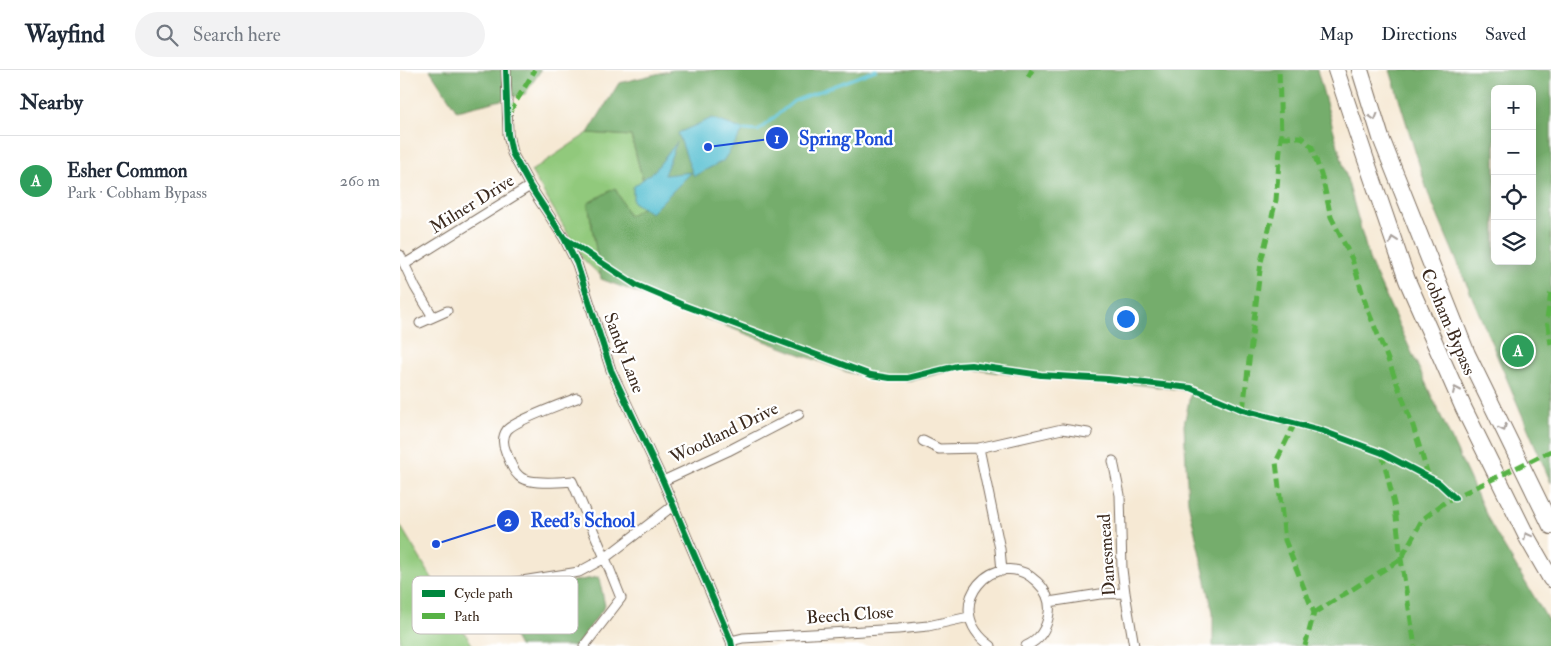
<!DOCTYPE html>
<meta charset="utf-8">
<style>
:root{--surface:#fff;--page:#f2f2f3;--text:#1f2937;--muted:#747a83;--line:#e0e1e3;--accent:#7c3aed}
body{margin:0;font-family:"IM FELL Double Pica",serif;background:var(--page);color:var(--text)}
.controls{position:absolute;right:15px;top:15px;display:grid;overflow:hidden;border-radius:8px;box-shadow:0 2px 12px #0003}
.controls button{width:45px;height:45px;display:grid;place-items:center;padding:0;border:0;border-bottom:1px solid var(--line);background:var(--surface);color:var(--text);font:25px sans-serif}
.you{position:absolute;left:725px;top:248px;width:18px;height:18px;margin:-12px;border:4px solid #fff;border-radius:50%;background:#1a73e8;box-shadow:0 0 0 8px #1a73e833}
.badge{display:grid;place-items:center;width:32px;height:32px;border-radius:50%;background:var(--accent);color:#fff;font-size:16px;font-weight:700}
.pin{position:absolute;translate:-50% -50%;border:2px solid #fff;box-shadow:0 1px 5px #0006}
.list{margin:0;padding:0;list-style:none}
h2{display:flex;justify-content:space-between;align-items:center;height:65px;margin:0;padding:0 20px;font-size:21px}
h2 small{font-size:16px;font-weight:400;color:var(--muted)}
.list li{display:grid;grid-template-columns:32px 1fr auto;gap:15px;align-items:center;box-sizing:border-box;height:90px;padding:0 20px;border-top:1px solid var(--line)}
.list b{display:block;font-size:19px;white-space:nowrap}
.list p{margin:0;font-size:16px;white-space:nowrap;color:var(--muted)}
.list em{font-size:16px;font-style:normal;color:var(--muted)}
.icon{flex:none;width:28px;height:28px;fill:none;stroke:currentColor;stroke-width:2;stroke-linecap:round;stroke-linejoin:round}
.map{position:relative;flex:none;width:1151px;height:576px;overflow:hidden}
header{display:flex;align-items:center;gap:30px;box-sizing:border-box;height:70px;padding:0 25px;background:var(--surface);border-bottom:1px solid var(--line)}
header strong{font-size:24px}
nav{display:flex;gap:28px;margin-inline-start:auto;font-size:18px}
.search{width:350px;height:45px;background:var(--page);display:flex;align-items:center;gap:12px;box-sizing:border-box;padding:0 18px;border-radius:28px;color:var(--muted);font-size:19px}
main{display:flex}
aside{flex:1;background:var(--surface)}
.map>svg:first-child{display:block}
.green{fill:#91c97c;stroke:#667a4d}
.forest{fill:#74ad6c;stroke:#586c45;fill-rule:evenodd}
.water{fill:#56c0d2;stroke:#487578}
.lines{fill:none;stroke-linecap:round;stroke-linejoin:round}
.stream{stroke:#56c0d2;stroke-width:3}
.street-casing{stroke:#7c6d5e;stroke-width:11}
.highway-casing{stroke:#7c6d5e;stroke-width:18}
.street{stroke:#fff;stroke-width:9}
.highway{stroke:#fff;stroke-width:16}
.quiet{stroke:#57b245;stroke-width:5;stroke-dasharray:10 5;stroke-linecap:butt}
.cycleway-casing{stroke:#fff;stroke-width:9}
.cycleway{stroke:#00873e;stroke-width:6}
.oneway{stroke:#a79f9a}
.labels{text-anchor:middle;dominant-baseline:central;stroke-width:4.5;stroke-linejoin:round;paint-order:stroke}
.street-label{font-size:18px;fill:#3b2a1e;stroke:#fff}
.key{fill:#fff;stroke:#c4bfbc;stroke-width:1}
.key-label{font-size:14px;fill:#3b2a1e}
.leader{fill:none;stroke:#1d4ed8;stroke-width:2}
.callout-dot{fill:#1d4ed8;stroke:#fff;stroke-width:2}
.mark-label{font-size:15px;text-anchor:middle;font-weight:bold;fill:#fff}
.callout-label{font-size:19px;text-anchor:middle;font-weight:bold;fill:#1d4ed8;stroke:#fff;stroke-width:4.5;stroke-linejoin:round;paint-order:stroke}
</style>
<header>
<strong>Wayfind</strong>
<div class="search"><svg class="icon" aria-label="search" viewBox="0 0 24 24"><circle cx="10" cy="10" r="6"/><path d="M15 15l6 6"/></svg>Search here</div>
<nav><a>Map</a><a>Directions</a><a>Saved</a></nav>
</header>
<main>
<aside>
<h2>Nearby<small></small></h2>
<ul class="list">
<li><span class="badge" style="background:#2e9e5b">A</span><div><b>Esher Common</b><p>Park · Cobham Bypass</p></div><em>260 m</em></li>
</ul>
</aside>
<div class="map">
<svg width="1151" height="576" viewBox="0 0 1151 576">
<rect width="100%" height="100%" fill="#fff"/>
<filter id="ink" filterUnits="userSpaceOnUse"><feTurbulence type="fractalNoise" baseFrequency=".02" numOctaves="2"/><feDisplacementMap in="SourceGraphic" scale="10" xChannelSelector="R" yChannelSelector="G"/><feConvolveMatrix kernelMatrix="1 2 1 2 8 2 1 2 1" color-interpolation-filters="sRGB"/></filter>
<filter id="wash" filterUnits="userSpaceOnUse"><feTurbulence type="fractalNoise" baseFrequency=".0096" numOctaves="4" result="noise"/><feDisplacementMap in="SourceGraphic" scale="20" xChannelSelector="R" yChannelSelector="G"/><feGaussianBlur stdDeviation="1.12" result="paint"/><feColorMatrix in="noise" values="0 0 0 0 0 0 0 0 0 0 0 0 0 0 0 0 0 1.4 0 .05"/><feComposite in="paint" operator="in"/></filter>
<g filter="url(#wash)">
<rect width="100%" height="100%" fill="#f6e9d4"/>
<path class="green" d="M188,63l43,3 18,67 -20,13 -41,-13 13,73 -18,-17 -52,-88z
M0,455l73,121h-73z"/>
<path class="forest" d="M30,0h111l-16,24 -68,17z
M273,0h644l53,192 121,263 60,100v21h-338v-34l-25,-110 -4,-77 7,-34 -65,-8 -92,-6 -73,-9 -47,12 -29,1 -38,-9 -246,-93 -13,-76 27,-15 14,28 20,-13 -18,-67 -43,-3 31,-50z
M990,0h161v413l-123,-290zM1095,19h37v172h-37z
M199,507l6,29 -29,40h-57l-28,-51z"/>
<path class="water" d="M312,48l32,12 -21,31 -29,15 -2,-4 -41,41 -18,-11v-15l22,-17 22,-28 -13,33 28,-3 -14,-39z"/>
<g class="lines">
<path class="stream" d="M344,60l14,1 36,-30 82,-31"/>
</g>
</g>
<g filter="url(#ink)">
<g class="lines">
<defs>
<path id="street" d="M106,0l2,64 4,19 18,33 34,52 13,26 34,106 52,111 68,160 1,5
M0,185l15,32 18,30
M5,194l125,-78
M20,253l27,-12
M523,371l16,8 40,-1 83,-19 26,4
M579,378l21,101 2,22
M713,391l7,34 2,74 3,24 9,53
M263,411l65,-30 71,-37
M103,514l76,-12 26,-14 -33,-77c-13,1 -44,4 -53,-5 -7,-6 -10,-16 -13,-24 -3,-7 -4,-15 1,-22 7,-9 57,-27 70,-32
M649,532l51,-8 25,-1
M331,571l12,-3 155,-9 30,-3 41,-9
M184,576l37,-48 -16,-40 69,-53
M591,576c-55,-39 6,-104 46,-64 8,7 14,19 12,31 -2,14 -9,27 -23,33"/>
<path id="highway" d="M936,0l29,87 42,123 57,129 64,130 23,40
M960,0l21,68 86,216 84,172"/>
</defs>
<use href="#street" class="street-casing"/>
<use href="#highway" class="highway-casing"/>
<use href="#street" class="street"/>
<use href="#highway" class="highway"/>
<path class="quiet" d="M628,7l4,-7
M109,43l26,-43
M881,67h20l11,10 11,34 8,36 21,42 15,49 20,49 26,69 16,52
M1151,223l-4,26 4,25
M843,340l18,-148 15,-62 5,-63 -2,-67
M895,353l-19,39 9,78 29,73 -9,33
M982,383l13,55 6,51 14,87
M914,543l87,-54 21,-39 23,-18 106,-51"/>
<defs>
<path id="cycleway" d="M106,0l2,64 4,19 18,33 34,52 13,26 34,106 52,111 68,160 1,5
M164,168l72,47 47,20 188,70 19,3h18l49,-12 14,-1 70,10 67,4 83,9 52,22 77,20 62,23 57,30 16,15"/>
</defs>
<use href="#cycleway" class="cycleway-casing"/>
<use href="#cycleway" class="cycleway"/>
</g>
<defs><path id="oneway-chevron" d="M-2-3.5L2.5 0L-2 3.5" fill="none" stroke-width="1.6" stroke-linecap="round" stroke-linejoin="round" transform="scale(1.25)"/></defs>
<g class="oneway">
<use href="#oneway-chevron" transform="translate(974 47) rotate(73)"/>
<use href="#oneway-chevron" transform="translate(993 170) rotate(-109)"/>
<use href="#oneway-chevron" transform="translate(1056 320) rotate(-114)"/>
<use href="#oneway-chevron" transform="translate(1103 358) rotate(64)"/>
<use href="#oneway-chevron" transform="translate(1127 466) rotate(-118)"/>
</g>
</g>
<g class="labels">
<g class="street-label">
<text transform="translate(72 134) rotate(-32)">Milner Drive</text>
<text transform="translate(1048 252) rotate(67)">Cobham Bypass</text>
<text transform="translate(224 283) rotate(69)">Sandy Lane</text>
<text transform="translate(324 363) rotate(-26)">Woodland Drive</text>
<text transform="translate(707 485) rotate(-94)">Danesmead</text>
<text transform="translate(450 545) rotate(-4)">Beech Close</text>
</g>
</g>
<rect x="12" y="506" width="166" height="58" rx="8" class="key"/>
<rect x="22" y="520" width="23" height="7" fill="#00873e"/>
<rect x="22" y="543" width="23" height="6" fill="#57b245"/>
<g class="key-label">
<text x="54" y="528">Cycle path</text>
<text x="54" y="551">Path</text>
</g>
<path class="leader" d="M308 77L377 68M36 474L108 451"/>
<g class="callout-dot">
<circle cx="308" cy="77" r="5"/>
<circle cx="36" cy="474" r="5"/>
<circle cx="377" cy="68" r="12"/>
<circle cx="108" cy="451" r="12"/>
</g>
<g class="mark-label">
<text x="377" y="73">1</text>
<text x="108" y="456">2</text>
</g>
<g class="callout-label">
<text x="446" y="75">Spring Pond</text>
<text x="183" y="457">Reed's School</text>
</g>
</svg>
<div class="controls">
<button>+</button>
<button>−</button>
<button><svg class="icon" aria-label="locate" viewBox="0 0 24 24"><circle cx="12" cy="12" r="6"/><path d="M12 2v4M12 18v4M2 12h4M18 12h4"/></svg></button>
<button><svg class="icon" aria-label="layers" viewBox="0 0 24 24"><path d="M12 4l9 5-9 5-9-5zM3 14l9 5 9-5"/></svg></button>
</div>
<div class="you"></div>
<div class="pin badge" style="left:1118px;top:281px;background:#2e9e5b">A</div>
</div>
</main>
